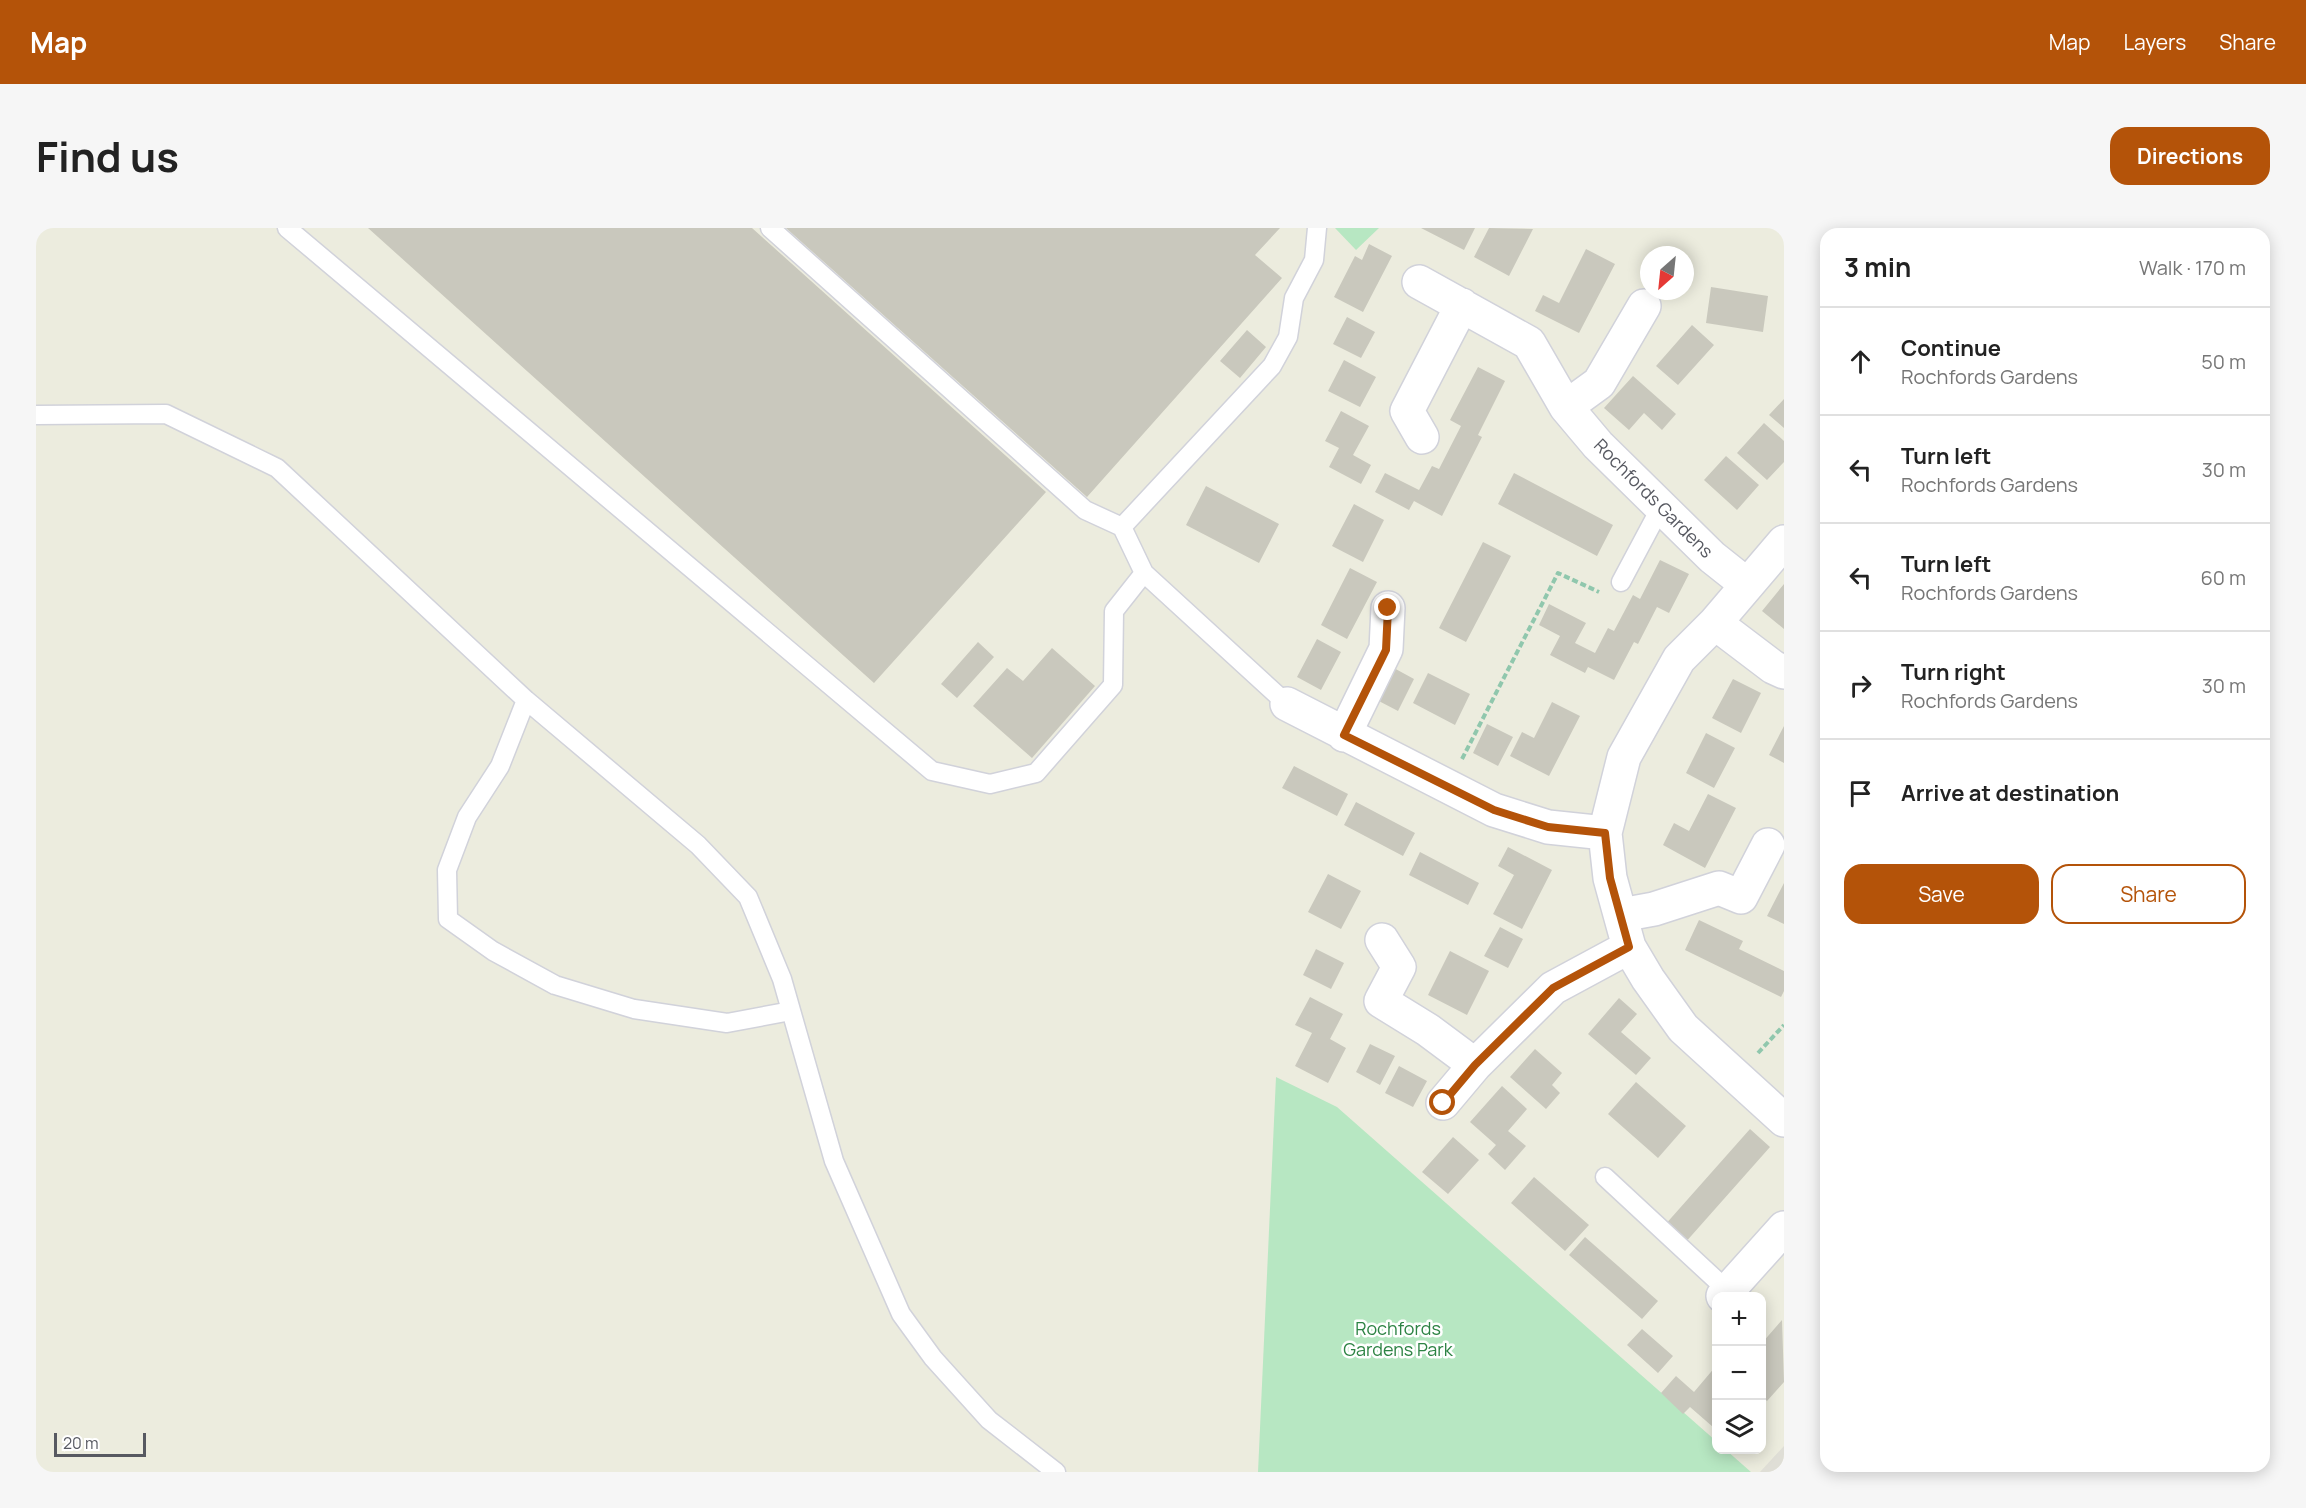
<!DOCTYPE html>
<meta charset="utf-8">
<style>
:root{--surface:#fff;--page:#f6f6f6;--text:#222;--muted:#767676;--line:#e0e0e0;--accent:#b45309}
body{margin:0;font-family:Manrope,sans-serif;background:var(--page);color:var(--text)}
.controls{position:absolute;right:18px;bottom:18px;display:grid;overflow:hidden;border-radius:12px;box-shadow:0 3px 15px #0003}
.controls button{width:54px;height:54px;display:grid;place-items:center;padding:0;border:0;border-bottom:2px solid var(--line);background:var(--surface);color:var(--text);font:30px sans-serif}
.compass{position:absolute;left:1604px;top:18px;width:54px;height:54px;border-radius:50%;background:var(--surface);box-shadow:0 3px 15px #0003;rotate:207deg}
.scale{position:absolute;left:18px;bottom:15px;width:92px;box-sizing:border-box;padding-left:6px;border:3px solid #575961;border-top:0;font-size:16px;line-height:21px;white-space:nowrap;color:#575961;-webkit-text-stroke:4px #fff;paint-order:stroke}
.stop{position:absolute;width:18px;height:18px;margin:-14px;border:4px solid #b45309;border-radius:50%;background:#fff}
.stop.end{background:#b45309;border-color:#fff;box-shadow:0 2px 6px #0008}
.list{margin:0;padding:0;list-style:none}
h2{display:flex;justify-content:space-between;align-items:center;height:78px;margin:0;padding:0 24px;font-size:26px}
h2 small{font-size:20px;font-weight:400;color:var(--muted)}
.list li{display:grid;grid-template-columns:39px 1fr auto;gap:18px;align-items:center;box-sizing:border-box;height:108px;padding:0 24px;border-top:2px solid var(--line)}
.list b{display:block;font-size:22px;white-space:nowrap}
.list p{margin:0;font-size:20px;white-space:nowrap;color:var(--muted)}
.list em{font-size:20px;font-style:normal;color:var(--muted)}
.actions{display:flex;gap:12px;padding:18px 24px}
.actions a{flex:1;padding:14px 0;border:2px solid var(--accent);border-radius:18px;text-align:center;font-size:21px;color:var(--accent)}
.actions .main{background:var(--accent);color:#fff}
.icon{flex:none;width:33px;height:33px;fill:none;stroke:currentColor;stroke-width:2;stroke-linecap:round;stroke-linejoin:round}
.map{position:relative;flex:none;width:1748px;height:1244px;overflow:hidden;border-radius:18px}
header{display:flex;align-items:center;gap:36px;box-sizing:border-box;height:84px;padding:0 30px;background:var(--accent);color:#fff}
header strong{font-size:28px}
nav{display:flex;gap:33px;margin-inline-start:auto;font-size:21px}
.intro{display:flex;align-items:center;justify-content:space-between;box-sizing:border-box;height:144px;padding:0 36px}
h1{margin:0;font-size:42px}
.button{padding:15px 27px;border-radius:18px;background:var(--accent);color:#fff;font-size:21px;font-weight:700}
main{display:flex;gap:36px;padding:0 36px}
aside{flex:1;background:var(--surface);border-radius:18px;box-shadow:0 3px 15px #0003}
.map>svg:first-child{display:block}
.industrial{fill:#dfded6}
.green{fill:#b7e7c2}
.building{fill:#c9c8bd}
.lines{fill:none;stroke-linecap:round;stroke-linejoin:round}
.service-casing{stroke:#d1d2da;stroke-width:21}
.minor-casing{stroke:#d1d2da;stroke-width:36}
.path{stroke:#90c7ad;stroke-width:4;stroke-dasharray:6 3;stroke-linecap:butt}
.service{stroke:#fff;stroke-width:18}
.minor{stroke:#fff;stroke-width:33}
.route{stroke:#b45309;stroke-width:8}
.labels{text-anchor:middle;dominant-baseline:central;stroke-width:5;stroke-linejoin:round;paint-order:stroke}
.street-label{font-size:18px;fill:#575961;stroke:#fff}
.park-label{font-size:18px;fill:#2d8344;stroke:#fff}
</style>
<header>
<strong>Map</strong>
<nav><a>Map</a><a>Layers</a><a>Share</a></nav>
</header>
<div class="intro"><h1>Find us</h1><a class="button">Directions</a></div>
<main>
<div class="map">
<svg width="1748" height="1244" viewBox="0 0 1748 1244">
<rect width="100%" height="100%" fill="#ececde"/>
<path class="industrial" d="M1748,1218v26h-24z"/>
<path class="green" d="M1299,0h44l-23,22z
M1240,849l61,30 379,334v9h10l25,22h-493z"/>
<path class="building" d="M332,0h384l294,264 -172,191z
M750,0h494l-25,27 27,23 -195,219z
M1385,0h54l-11,22z
M1453,0l44,1 -24,47 -35,-19z
M1333,16l23,12 -29,56 -29,-15 21,-41 7,4z
M1550,21l29,15 -36,69 -44,-22 8,-16 16,8z
M1675,59l57,9 -5,36 -57,-9z
M1311,89l28,15 -14,26 -28,-14z
M1656,97l22,20 -36,40 -22,-19z
M1211,102l19,17 -26,31 -20,-17z
M1308,132l32,17 -16,30 -32,-16z
M1442,139l27,14 -27,54 4,2 -40,79 -28,-15 -5,9 -34,-18 10,-19 34,17 13,-24 7,3 22,-43 -11,-6z
M1597,148l43,38 -14,16 -18,-17 -15,17 -25,-22z
M1748,171v29l-15,-13z
M1305,183l28,15 -16,29 18,10 -10,19 -32,-17 10,-19 -14,-7z
M1728,195l20,18v21l-17,18 -30,-27z
M1690,228l33,29 -22,25 -33,-30z
M1478,245l99,52 -16,31 -99,-52z
M1170,258l73,38 -20,39 -73,-38z
M1318,276l30,16 -21,42 -31,-16z
M1447,314l28,14 -45,86 -27,-14z
M1624,332l29,14 -20,39 -12,-6 -19,37 -4,-2 -20,38 -26,-13 -3,6 -35,-18 10,-19 -21,-11 10,-21 37,19 -11,20 20,10 13,-25 6,3 19,-36 7,4z
M1314,340l27,14 -30,57 -26,-14z
M1748,356v45l-22,-18z
M1281,411l24,13 -20,38 -24,-13z
M942,414l16,15 -37,41 -16,-14z
M1016,420l43,38 -63,72 -59,-52 34,-38 16,13z
M1356,439l22,12 -16,32 -23,-12z
M1392,445l42,21 -15,31 -42,-22z
M1697,451l28,14 -20,40 -29,-15z
M1516,474l28,14 -31,60 -39,-20 12,-24 12,6z
M1451,496l26,13 -15,29 -25,-13z
M1748,498v37l-15,-8z
M1670,505l29,15 -21,40 -28,-15z
M1258,538l54,28 -11,22 -55,-28z
M1672,566l28,14 -31,60 -42,-23 11,-22 15,8z
M1320,574l59,31 -12,23 -59,-31z
M1472,619l44,23 -30,59 -29,-15 21,-39 -16,-9z
M1384,624l59,31 -11,22 -59,-30z
M1292,646l33,17 -20,38 -33,-17z
M1748,655v41l-17,-8z
M1663,692l44,21 -4,8 45,22v20l-3,6 -96,-47z
M1464,699l23,12 -15,29 -24,-12z
M1280,721l28,14 -13,26 -28,-14z
M1414,723l39,20 -22,44 -39,-20z
M1274,769l33,17 -13,25 16,9 -18,35 -33,-17 17,-33 -17,-8z
M1583,770l18,16 -16,18 30,26 -15,17 -48,-41z
M1334,816l25,12 -15,29 -24,-13z
M1499,821l27,24 -10,12 8,8 -14,16 -36,-32z
M1363,838l28,15 -14,26 -28,-14z
M1600,854l50,44 -28,32 -50,-44z
M1466,858l25,23 -19,22 18,15 -21,24 -17,-16 8,-9 -26,-23z
M1714,901l20,18 -86,97 -20,-18z
M1417,909l26,23 -31,34 -26,-22z
M1498,949l55,48 -24,26 -54,-48z
M1549,1009l73,64 -16,18 -73,-64z
M1746,1092l2,62 -17,19 -5,-5v-53z
M1606,1101l31,27 -15,17 -31,-28z
M1680,1138v57l-3,4 -23,-20 -7,7 -22,-21 15,-17 18,16z"/>
<g class="lines">
<defs>
<path id="service" d="M251,0l645,543 58,13 46,-11 77,-88 1,-74 30,-38
M734,0l315,282 37,17 22,46 143,131
M0,187l130,-1 111,54 249,232 172,145 50,52 34,82 52,182 67,153 32,44 56,62 67,52
M1086,299l150,-161 16,-29 6,-39 20,-38 3,-32
M1585,354l41,-77
M490,472l-26,66 -33,51 -20,53 1,49 45,32 62,34 79,24 93,14 64,-12
M1569,949l123,114"/>
<path id="minor" d="M1383,54l110,61 37,64 32,38 114,112 34,27
M1530,179l33,-24 45,-77
M1386,209l-15,-26 55,-106
M1748,314l-69,81 -36,36 -55,98 -19,76 5,45 19,69 19,32 35,49 101,92
M1679,395l58,44 11,5
M1251,476l207,106 54,17 57,6
M1308,507l42,-86 2,-41
M1585,687l33,-6 65,-21 22,9 27,-52
M1346,712l17,27 -18,34 47,29 47,35
M1407,875l32,-38 78,-77 76,-41
M1687,1068l61,-68"/>
</defs>
<use href="#service" class="service-casing"/>
<use href="#minor" class="minor-casing"/>
<path class="path" d="M1426,531l96,-186 41,19
M1722,825l26,-28"/>
<use href="#service" class="service"/>
<use href="#minor" class="minor"/>
</g>
<g class="lines">
<path class="route" d="M1352,380l-2,42 -42,85 150,75 54,17 57,6 5,45 19,69 -76,41 -78,77 -32,38"/>
</g>
<g class="labels">
<g class="street-label">
<text transform="translate(1618 270) rotate(45)">Rochfords Gardens</text>
</g>
<g class="park-label">
<text x="1362" y="1100">Rochfords<tspan x="1362" dy="21">Gardens Park</tspan></text>
</g>
</g>
</svg>
<div class="controls">
<button>+</button>
<button>−</button>
<button><svg class="icon" aria-label="layers" viewBox="0 0 24 24"><path d="M12 4l9 5-9 5-9-5zM3 14l9 5 9-5"/></svg></button>
</div>
<svg class="compass" viewBox="-18 -18 36 36"><path d="M0-13l5 13h-10z" fill="#e53935"/><path d="M0 13l5-13h-10z" fill="#767676"/></svg>
<div class="scale">20 m</div>
<div class="stop" style="left:1407px;top:875px"></div>
<div class="stop end" style="left:1352px;top:380px"></div>
</div>
<aside>
<h2>3 min<small>Walk · 170 m</small></h2>
<ul class="list">
<li><svg class="icon" aria-label="ahead" viewBox="0 0 24 24"><path d="M12 20V5M6 11l6-6 6 6"/></svg><div><b>Continue</b><p>Rochfords Gardens</p></div><em>50 m</em></li>
<li><svg class="icon" aria-label="left" viewBox="0 0 24 24"><path d="M17 20v-9H6M10 6l-5 5 5 5"/></svg><div><b>Turn left</b><p>Rochfords Gardens</p></div><em>30 m</em></li>
<li><svg class="icon" aria-label="left" viewBox="0 0 24 24"><path d="M17 20v-9H6M10 6l-5 5 5 5"/></svg><div><b>Turn left</b><p>Rochfords Gardens</p></div><em>60 m</em></li>
<li><svg class="icon" aria-label="right" viewBox="0 0 24 24"><path d="M7 20v-9h11M14 6l5 5-5 5"/></svg><div><b>Turn right</b><p>Rochfords Gardens</p></div><em>30 m</em></li>
<li><svg class="icon" aria-label="arrive" viewBox="0 0 24 24"><path d="M6 21V4h12l-3 4 3 4H6"/></svg><div><b>Arrive at destination</b></div></li>
</ul>
<div class="actions"><a class="main">Save</a><a>Share</a></div>
</aside>
</main>
